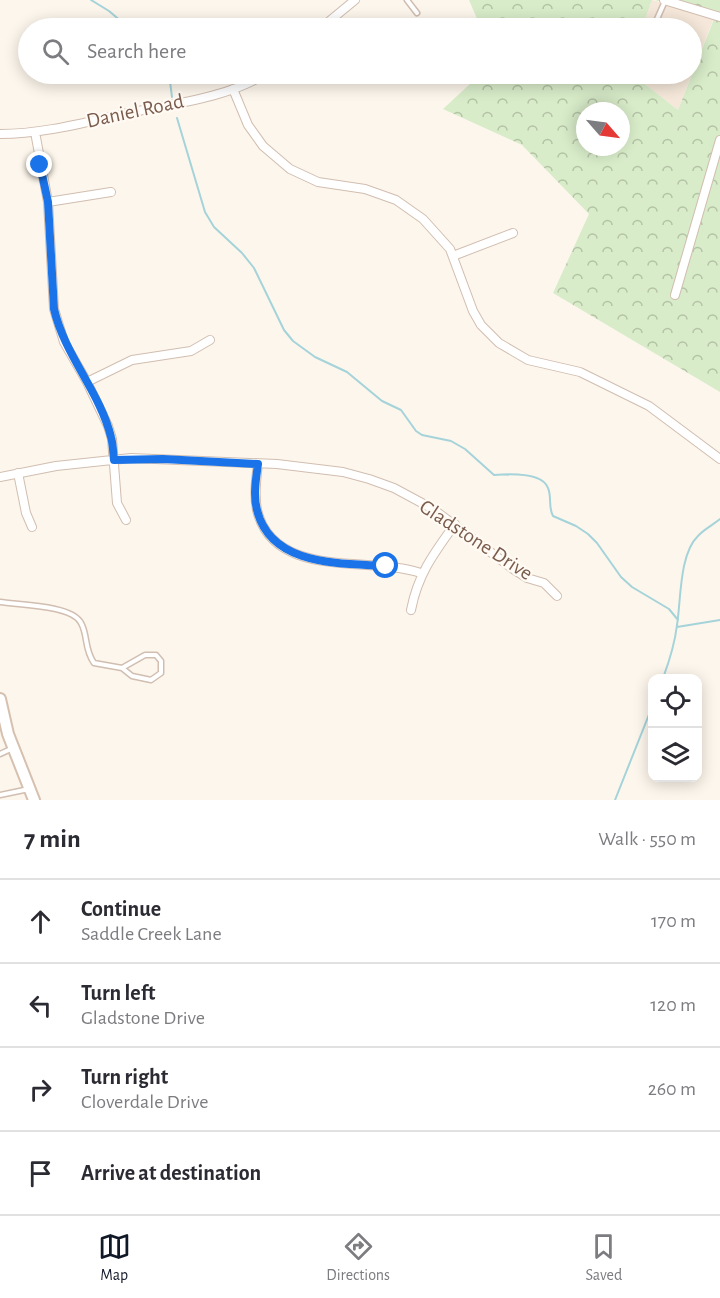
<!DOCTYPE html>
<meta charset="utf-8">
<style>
:root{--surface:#fff;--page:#f7f7f7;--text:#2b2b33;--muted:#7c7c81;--line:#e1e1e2;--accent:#111827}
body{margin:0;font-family:"Alegreya Sans",sans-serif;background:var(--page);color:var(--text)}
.controls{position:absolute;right:18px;bottom:18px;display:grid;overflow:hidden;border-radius:12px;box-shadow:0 3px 15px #0003}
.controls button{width:54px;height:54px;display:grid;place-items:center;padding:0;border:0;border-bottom:2px solid var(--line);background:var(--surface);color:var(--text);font:30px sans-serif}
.compass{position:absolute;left:576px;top:102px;width:54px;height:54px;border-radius:50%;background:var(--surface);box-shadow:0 3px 15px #0003;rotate:118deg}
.stop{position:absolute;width:18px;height:18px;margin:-14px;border:4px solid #1a73e8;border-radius:50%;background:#fff}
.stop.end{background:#1a73e8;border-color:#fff;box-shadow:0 2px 6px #0008}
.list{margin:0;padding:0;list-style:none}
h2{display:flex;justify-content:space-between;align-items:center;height:78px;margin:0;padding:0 24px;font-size:26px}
h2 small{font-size:20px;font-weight:400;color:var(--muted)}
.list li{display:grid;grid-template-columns:39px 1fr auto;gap:18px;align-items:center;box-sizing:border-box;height:84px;padding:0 24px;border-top:2px solid var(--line)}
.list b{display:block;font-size:22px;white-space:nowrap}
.list p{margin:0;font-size:20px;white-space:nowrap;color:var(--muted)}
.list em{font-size:20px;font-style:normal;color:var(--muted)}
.icon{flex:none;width:33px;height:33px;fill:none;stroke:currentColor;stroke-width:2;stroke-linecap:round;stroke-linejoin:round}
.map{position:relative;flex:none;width:720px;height:800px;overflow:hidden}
.search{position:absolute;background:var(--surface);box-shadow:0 3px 15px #0003;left:18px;right:18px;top:18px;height:66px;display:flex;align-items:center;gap:15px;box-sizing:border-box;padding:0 21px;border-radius:33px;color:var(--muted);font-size:22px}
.sheet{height:414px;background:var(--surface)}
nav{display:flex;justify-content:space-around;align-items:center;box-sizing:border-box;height:84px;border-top:2px solid var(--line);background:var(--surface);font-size:16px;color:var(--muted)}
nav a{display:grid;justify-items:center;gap:3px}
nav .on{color:var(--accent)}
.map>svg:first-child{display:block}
.residential{fill:#f5e8da}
.forest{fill:url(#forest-crowns);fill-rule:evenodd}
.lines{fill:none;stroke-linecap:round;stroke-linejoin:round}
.stream{stroke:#a5d3da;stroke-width:2}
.lane-casing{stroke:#d1beb0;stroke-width:7}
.street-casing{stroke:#d1beb0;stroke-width:10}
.secondary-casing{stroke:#d6c0b0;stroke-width:14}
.lane{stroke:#fff;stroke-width:4}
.street{stroke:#fff;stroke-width:8}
.secondary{stroke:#fff;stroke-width:10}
.route{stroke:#1a73e8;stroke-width:8}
.labels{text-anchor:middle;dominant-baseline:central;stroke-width:4.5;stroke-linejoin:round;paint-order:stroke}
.street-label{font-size:21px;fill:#7a5c4d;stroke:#fffaf3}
</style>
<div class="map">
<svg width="720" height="800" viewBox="0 0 720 800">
<defs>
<pattern id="forest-crowns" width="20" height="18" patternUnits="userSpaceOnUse" patternTransform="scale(1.5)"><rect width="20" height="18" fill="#d8ecc9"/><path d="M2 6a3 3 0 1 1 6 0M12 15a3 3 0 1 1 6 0" fill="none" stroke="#b4c2a5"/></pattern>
</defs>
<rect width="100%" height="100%" fill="#fdf6ec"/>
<path class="residential" d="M652,0l62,18 -36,92 -46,-36h60v-46h-50z"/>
<path class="forest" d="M469,0h183l-10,28h-161z
M655,0h65v392l-167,-99 36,-79 -67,-69 -79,-36 28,-26 5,-9h156l46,36 36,-91zM585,111h36v36h-36z"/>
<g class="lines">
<path class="stream" d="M91,0l18,11 20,17
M169,74l3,23
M177,118l28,94 9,15 28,26 12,15 30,62 9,11 22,16 32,15 35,29 19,9 15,21 6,4 29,6 14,8 29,26c13,-1 48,-3 54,13 4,9 0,19 5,28l23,10 12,8 9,9 24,34 11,10 37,22 9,11
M677,627l43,-7
M663,678c6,-16 12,-36 14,-53 4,-24 2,-71 21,-89 6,-7 15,-11 22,-17
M615,800l37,-93"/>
<defs>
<path id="lane" d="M407,0l10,13
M653,28l12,-27
M0,602c19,3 72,3 81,21 7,12 3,26 13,40l28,5 10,8 19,4 10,-7v-12l-5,-6h-11l-23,13
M0,754l13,-6
M0,795l29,-6"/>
<path id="street" d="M664,0l56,17
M321,28l34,-28
M233,89l15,36 15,21 27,23 28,13 47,7 31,11 27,19 27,30 23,62 8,14 18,18 29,17 52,12 69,34 71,53
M35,132l13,70 6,107 10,33 23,40 21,44 4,13 5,64 9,17
M0,134c43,0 86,-12 128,-21 44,-9 99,-15 137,-39
M48,202l63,-10
M453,256l60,-23
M675,295l45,-155
M87,382l45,-22 59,-9 19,-11
M258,464c-2,15 -4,31 -1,46 15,63 94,50 142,58 8,1 15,3 22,5
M18,473l8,40 6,14
M0,477l56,-11 75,-8 146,6 66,8 26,7 25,9 39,21 80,60 14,9 17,5 13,13
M411,610c7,-36 23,-57 44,-86"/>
<path id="secondary" d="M0,699l8,35 26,66"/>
</defs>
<use href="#lane" class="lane-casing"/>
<use href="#street" class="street-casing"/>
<use href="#secondary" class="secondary-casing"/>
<use href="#lane" class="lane"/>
<use href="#street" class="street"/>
<use href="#secondary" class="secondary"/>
</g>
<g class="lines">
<path class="route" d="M40,165l8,37 6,107c11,47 46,83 57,128 2,7 2,15 3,23l49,-1 95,5c-2,15 -5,31 -1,46 14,57 84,53 129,56"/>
</g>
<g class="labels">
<g class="street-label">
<text transform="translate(135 111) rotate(-12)">Daniel Road</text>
<text transform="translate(476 540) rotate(33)">Gladstone Drive</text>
</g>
</g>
</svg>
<div class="controls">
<button><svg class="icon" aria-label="locate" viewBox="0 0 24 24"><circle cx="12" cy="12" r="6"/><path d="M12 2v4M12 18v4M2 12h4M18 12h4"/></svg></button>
<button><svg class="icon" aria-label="layers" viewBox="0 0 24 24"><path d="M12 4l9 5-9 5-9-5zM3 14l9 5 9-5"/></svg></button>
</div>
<svg class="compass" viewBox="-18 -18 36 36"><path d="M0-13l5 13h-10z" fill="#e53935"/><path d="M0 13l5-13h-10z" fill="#7c7c81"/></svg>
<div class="stop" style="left:386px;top:566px"></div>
<div class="stop end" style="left:40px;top:165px"></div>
<div class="search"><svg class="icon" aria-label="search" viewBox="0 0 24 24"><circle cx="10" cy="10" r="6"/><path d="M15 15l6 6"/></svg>Search here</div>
</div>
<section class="sheet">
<h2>7 min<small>Walk · 550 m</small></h2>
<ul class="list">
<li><svg class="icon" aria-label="ahead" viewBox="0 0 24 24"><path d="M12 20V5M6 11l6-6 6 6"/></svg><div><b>Continue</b><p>Saddle Creek Lane</p></div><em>170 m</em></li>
<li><svg class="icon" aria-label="left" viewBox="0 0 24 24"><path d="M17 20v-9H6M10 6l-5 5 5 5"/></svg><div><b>Turn left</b><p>Gladstone Drive</p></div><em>120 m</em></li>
<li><svg class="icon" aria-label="right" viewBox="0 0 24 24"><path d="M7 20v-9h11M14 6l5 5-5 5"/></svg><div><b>Turn right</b><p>Cloverdale Drive</p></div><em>260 m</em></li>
<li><svg class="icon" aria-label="arrive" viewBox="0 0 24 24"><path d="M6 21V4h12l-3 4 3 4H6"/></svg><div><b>Arrive at destination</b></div></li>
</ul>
</section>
<nav>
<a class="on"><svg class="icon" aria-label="map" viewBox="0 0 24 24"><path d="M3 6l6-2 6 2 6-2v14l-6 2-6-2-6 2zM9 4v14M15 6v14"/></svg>Map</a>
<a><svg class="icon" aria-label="directions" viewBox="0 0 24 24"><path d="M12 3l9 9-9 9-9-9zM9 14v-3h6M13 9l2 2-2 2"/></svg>Directions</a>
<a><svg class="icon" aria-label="saved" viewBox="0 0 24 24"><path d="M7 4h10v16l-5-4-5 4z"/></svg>Saved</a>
</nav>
